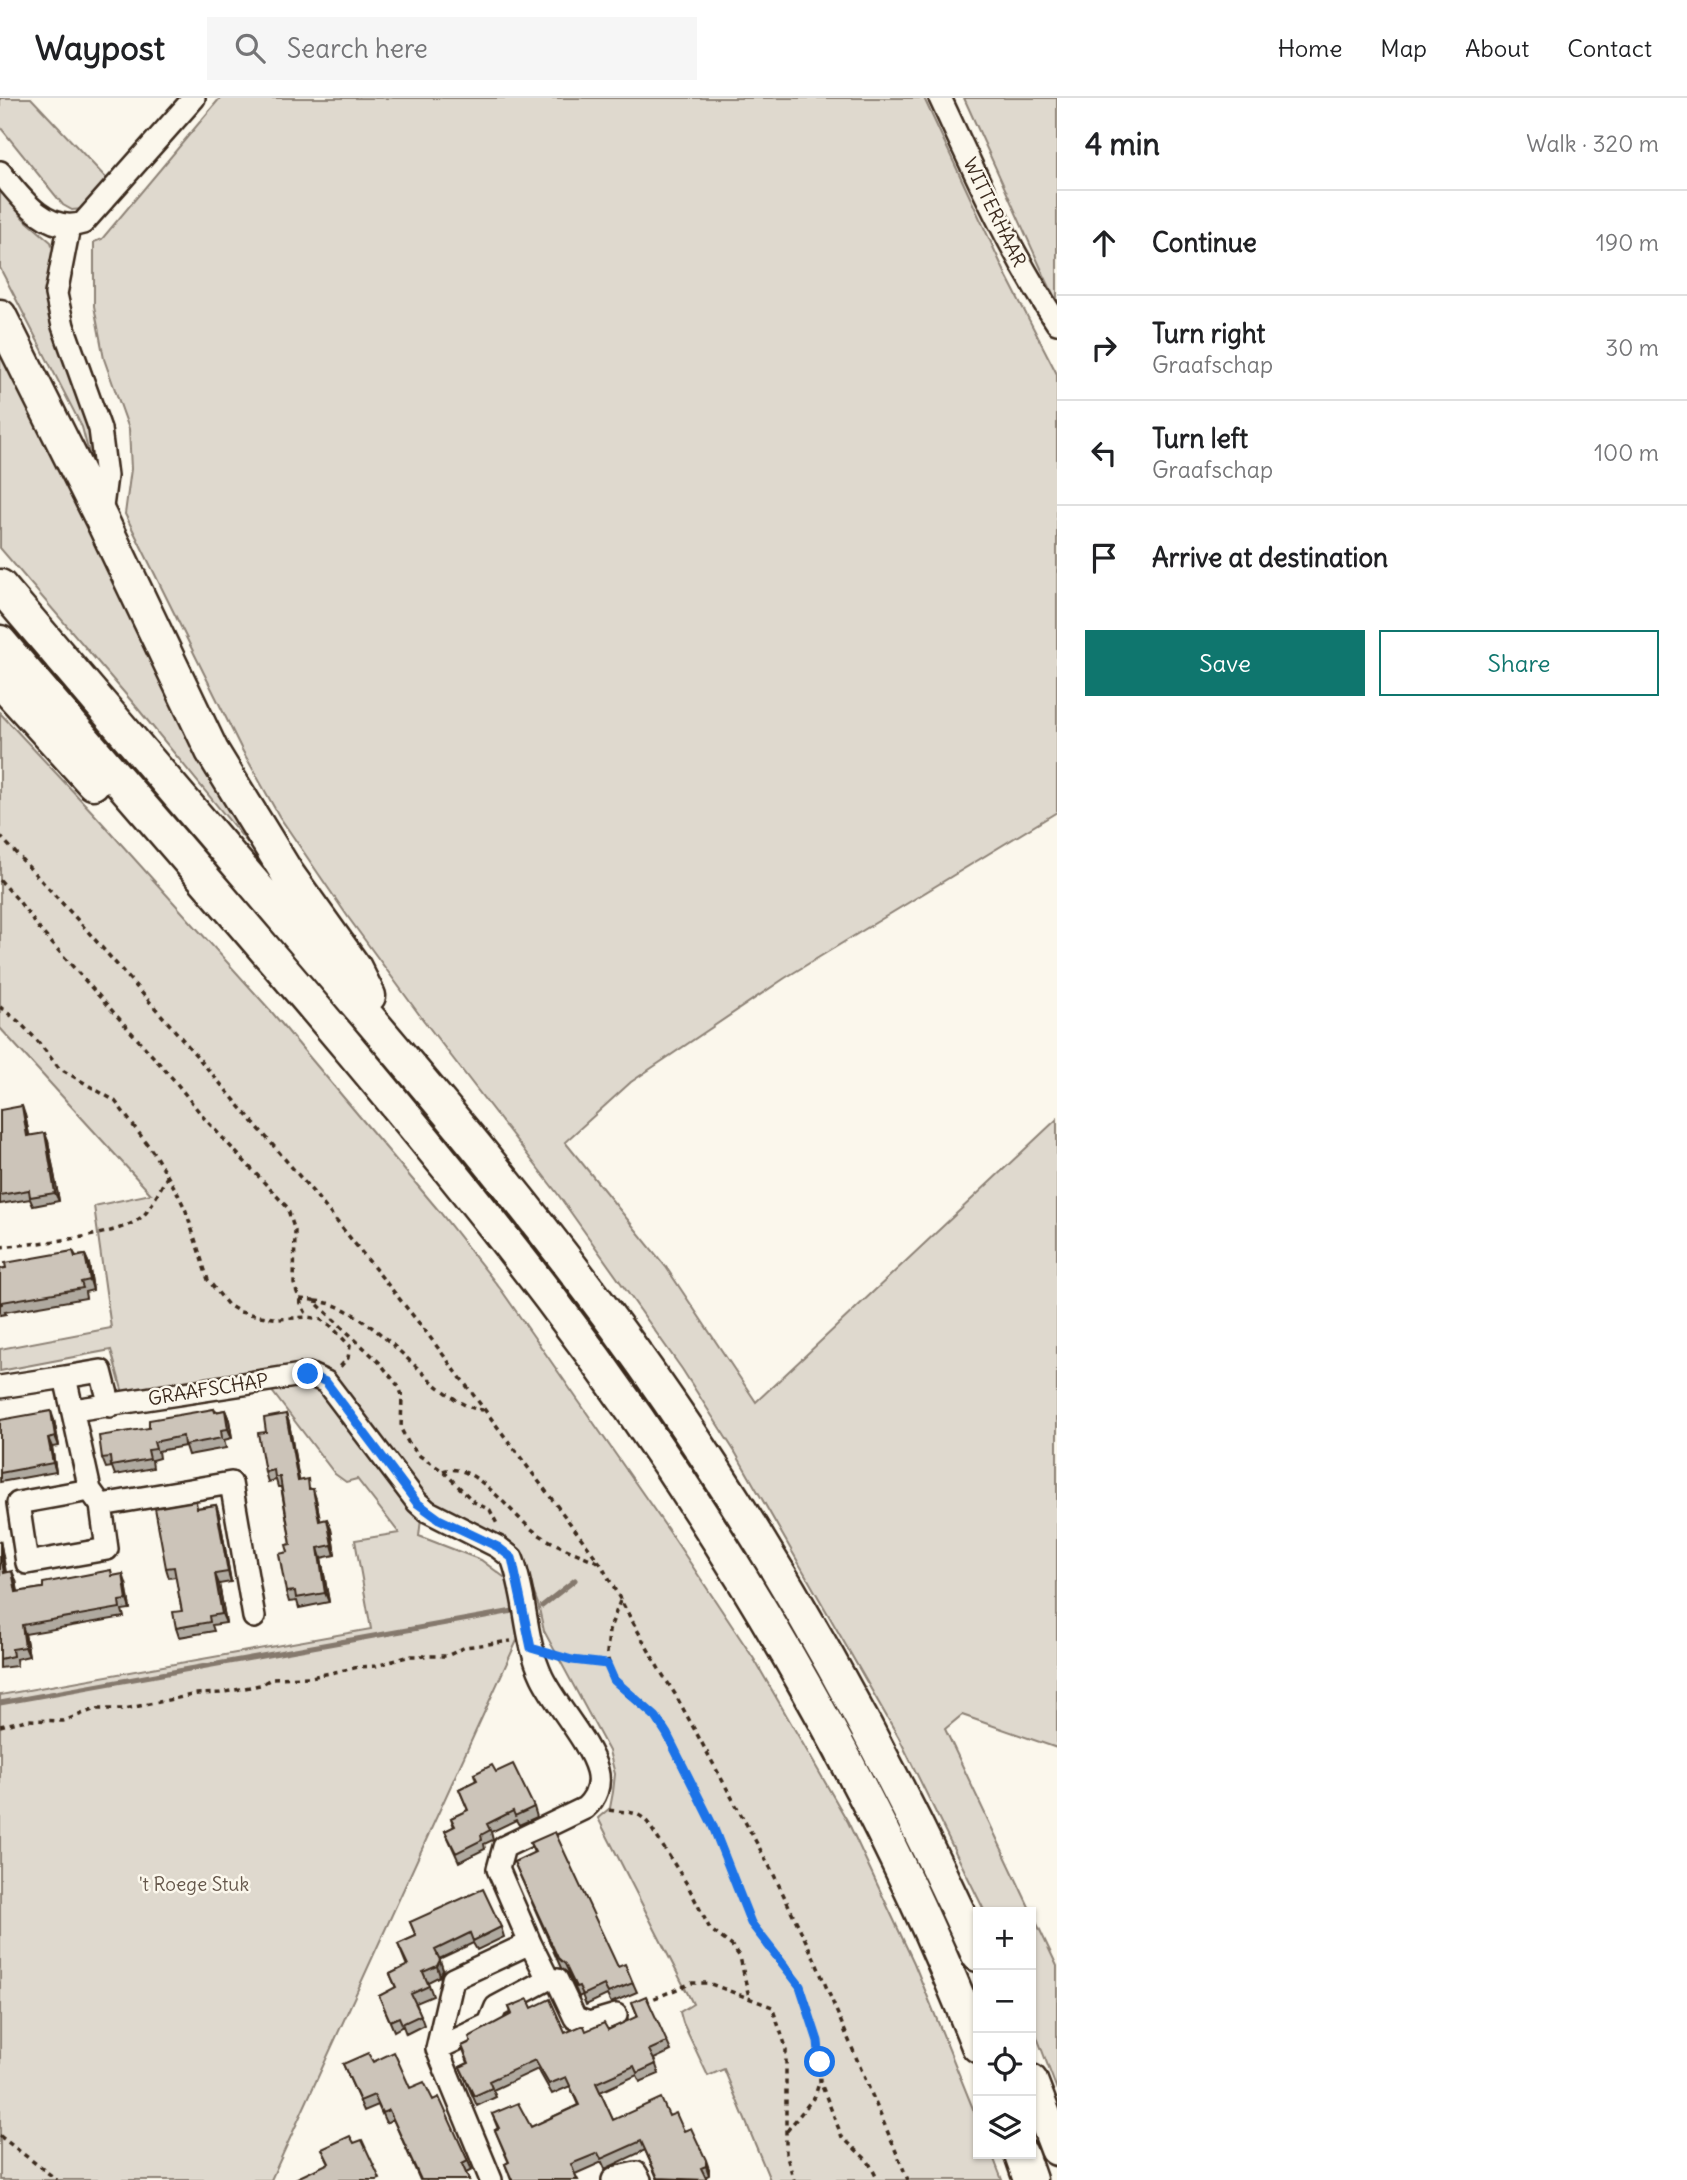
<!DOCTYPE html>
<meta charset="utf-8">
<style>
:root{--surface:#fff;--page:#f6f6f6;--text:#202124;--muted:#757577;--line:#e0e0e0;--accent:#0f766e}
body{margin:0;font-family:Delius,sans-serif;background:var(--page);color:var(--text)}
.controls{position:absolute;right:21px;bottom:21px;display:grid;overflow:hidden;border-radius:0px;box-shadow:0 2px 5px #0004}
.controls button{width:63px;height:63px;display:grid;place-items:center;padding:0;border:0;border-bottom:2px solid var(--line);background:var(--surface);color:var(--text);font:35px sans-serif}
.stop{position:absolute;width:21px;height:21px;margin:-16px;border:5px solid #1a73e8;border-radius:50%;background:#fff}
.stop.end{background:#1a73e8;border-color:#fff;box-shadow:0 2px 7px #0008}
.list{margin:0;padding:0;list-style:none}
h2{display:flex;justify-content:space-between;align-items:center;height:91px;margin:0;padding:0 28px;font-size:30px}
h2 small{font-size:23px;font-weight:400;color:var(--muted)}
.list li{display:grid;grid-template-columns:46px 1fr auto;gap:21px;align-items:center;box-sizing:border-box;height:105px;padding:0 28px;border-top:2px solid var(--line)}
.list b{display:block;font-size:26px;white-space:nowrap}
.list p{margin:0;font-size:23px;white-space:nowrap;color:var(--muted)}
.list em{font-size:23px;font-style:normal;color:var(--muted)}
.actions{display:flex;gap:14px;padding:21px 28px}
.actions a{flex:1;padding:16px 0;border:2px solid var(--accent);border-radius:0px;text-align:center;font-size:24px;color:var(--accent)}
.actions .main{background:var(--accent);color:#fff}
.icon{flex:none;width:38px;height:38px;fill:none;stroke:currentColor;stroke-width:2;stroke-linecap:round;stroke-linejoin:round}
.map{position:relative;flex:none;width:1057px;height:2082px;overflow:hidden}
header{display:flex;align-items:center;gap:42px;box-sizing:border-box;height:98px;padding:0 35px;background:var(--surface);border-bottom:2px solid var(--line)}
header strong{font-size:33px}
nav{display:flex;gap:38px;margin-inline-start:auto;font-size:24px}
.search{width:490px;height:63px;background:var(--page);display:flex;align-items:center;gap:18px;box-sizing:border-box;padding:0 24px;border-radius:0px;color:var(--muted);font-size:26px}
main{display:flex}
aside{flex:1;background:var(--surface)}
.map>svg:first-child{display:block}
.green{fill:#dfd9ce;stroke:#8d8276;stroke-width:2}
.lines{fill:none;stroke-linecap:round;stroke-linejoin:round}
.stream{stroke:#85796d;stroke-width:5}
.minor-casing{stroke:#3b2a1e;stroke-width:26}
.highway-casing{stroke:#3b2a1e;stroke-width:37}
.path{stroke:#3b2a1e;stroke-width:3.5;stroke-dasharray:5 5;stroke-linecap:butt}
.minor{stroke:#fbf7ec;stroke-width:21}
.highway{stroke:#fbf7ec;stroke-width:32}
.wall{fill:#afa99f;stroke:#3b2a1e;stroke-width:2}
.shaded-wall{fill:#8f8982;stroke:#3b2a1e;stroke-width:2}
.building{fill:#ccc4b9;stroke:#3b2a1e;stroke-width:2}
.route{stroke:#1a73e8;stroke-width:9}
.labels{text-anchor:middle;dominant-baseline:central;stroke-width:5;stroke-linejoin:round;paint-order:stroke}
.street-label{font-size:19px;fill:#3b2a1e;stroke:#fbf7ec}
.park-label{font-size:19px;fill:#64564a;stroke:#fbf7ec}
</style>
<header>
<strong>Waypost</strong>
<div class="search"><svg class="icon" aria-label="search" viewBox="0 0 24 24"><circle cx="10" cy="10" r="6"/><path d="M15 15l6 6"/></svg>Search here</div>
<nav><a>Home</a><a>Map</a><a>About</a><a>Contact</a></nav>
</header>
<main>
<div class="map">
<svg width="1057" height="2082" viewBox="0 0 1057 2082">
<rect width="100%" height="100%" fill="#fbf7ec"/>
<filter id="ink" filterUnits="userSpaceOnUse"><feTurbulence type="fractalNoise" baseFrequency=".0143" numOctaves="2"/><feDisplacementMap in="SourceGraphic" scale="14" xChannelSelector="R" yChannelSelector="G"/><feConvolveMatrix kernelMatrix="1 2 1 2 8 2 1 2 1" color-interpolation-filters="sRGB"/></filter>
<g filter="url(#ink)">
<path class="green" d="M0,0h31l77,82 -25,29 -11,1 -9,-5 -63,-78z
M220,0h704l83,179 50,97v438l-272,166 -154,104 -66,60 101,125 90,135 301,-283v629l-95,-33 -17,14 112,237v124l-26,-69v-109h-46l-86,-174 -164,-286 -53,-83 -125,-176 -136,-176 -73,-100 -69,-101 -38,-68 -116,-234 6,-45 -2,-40 -25,-70 -10,-53v-64l8,-3z
M964,0h93v204l-13,-27z
M0,91l23,29 28,24 6,19 37,176 -2,28 -10,-38 -82,-159z
M0,248l300,561 -166,-203 -134,-156z
M0,615l95,102 175,195 169,201 63,80 169,243 83,125 94,163 66,141 64,158v33h14l10,26h-232l-46,-111 -16,7 -25,-53 -3,-11 13,-8 -95,-186 12,-10 3,-16 2,-18 -6,-23 -65,-120 -6,-27 -16,-43 -90,-54 -100,-126 -208,16 -13,-47 -111,21v-22l111,-21 -17,-122 57,-12 -151,-166z
M300,1287l14,3 7,6 74,96 26,29 -2,17 62,24 27,20 12,54 -249,546h-271v-485l371,-66 -16,-89 44,-7 -42,-54 -11,3 -11,-8 -67,-88z"/>
<g class="lines">
<path class="stream" d="M542,1508l33,-26
M0,1605l513,-92"/>
<defs>
<path id="minor" d="M940,0c36,77 70,154 117,225
M0,74c20,25 47,63 83,51l111,-125
M69,129l-13,67 7,32 37,103 6,47 -5,39
M65,1279l36,-6 9,35
M0,1289l65,-10 25,113 11,15 130,-22 23,134
M74,1312l234,-36 18,8 91,120 10,9 71,36 14,11c15,39 12,81 30,119 14,29 47,64 55,93 4,15 -1,28 -12,38l-81,39 -6,22 32,74 -77,36 -16,70 54,131
M90,1392l-72,13 9,60 80,-14 -6,-44
M530,1845l18,36 9,1 18,38 14,5 27,-8
M437,1951l52,-25 7,-17 52,-28
M613,2082l5,-3 18,-4 4,7"/>
<path id="highway" d="M0,218l101,202 111,233 75,122 68,95 14,28
M0,488c103,121 206,241 309,362 125,146 250,293 359,452 120,175 223,362 310,555
M0,544c185,217 377,429 550,656 171,225 324,484 428,748
M0,583l93,102
M1031,1983l26,68
M1021,2056l9,26"/>
</defs>
<use href="#minor" class="minor-casing"/>
<use href="#highway" class="highway-casing"/>
<path class="path" d="M0,738l75,81 96,109 142,166 110,136 177,235 59,106 16,25 97,177 42,87 94,222
M0,782l18,20 23,31 133,149 30,38 83,89 8,24 -1,53 8,22 6,11
M0,909l18,14 17,17 24,30 56,33 38,51 24,40 9,19 22,69 20,25 12,7 20,4 19,3 29,-2 12,2 10,6 20,21 -2,12 -9,10
M0,1149c34,-4 121,-9 144,-32 9,-10 16,-27 23,-38
M300,1201l13,1 67,63 19,24 3,8 -1,34 8,15 11,12 23,15 31,31 16,8 7,14
M315,1203c46,3 90,59 125,87 15,11 25,20 43,22
M443,1373c32,-11 67,43 91,60 19,14 42,22 64,31
M620,1503l-11,30 -2,22 3,19 16,21 30,24 11,17 45,89 39,100 43,54 12,22 12,42 2,40 22,56 26,24 10,19
M555,1557l17,5 35,4
M0,1628l27,-6 36,1 32,-12h30l72,-15 23,-1 40,-8 13,-7 38,-1 48,-10 17,-1 34,-10h37l18,-9 46,-6
M609,1712c15,3 28,-1 39,13l39,61 23,45 22,17 8,11 9,40
M645,1904l47,-19h16l64,24 14,40v107l8,26
M787,2033l28,-35 4,-13
M0,2038l57,44"/>
<use href="#minor" class="minor"/>
<use href="#highway" class="highway"/>
</g>
<path class="wall" d="M0,1012l25,5 4,20 19,6 11,60 -26,5 -3,-7 -30,5z
M73,1153l3,5 9,-1 4,9 4,26 -8,2 1,6 -81,14 1,2 -6,1v-46z
M214,1311l2,3 9,-2 4,10 3,18 -8,2 2,8 -38,7 -3,-9 -27,5 1,7 -7,2 1,8 -38,7 -3,-8 -6,1 -4,-10 47,-30z
M286,1316l3,9 10,58 12,8 5,10 4,21 11,9 4,26 -14,3 8,44 -30,6 -2,-7 -8,1 -3,-10 2,-40 3,-8 -10,-57h-3l-2,-7 -8,2 -3,-10 1,-40z
M0,1322h54l5,26 -7,1 4,25 -56,10z
M216,1407l3,9 12,68 -12,2 7,39 -14,2 2,6 -35,6 -3,-9 6,-17 -6,-34 -7,1 -3,-10 32,-60z
M0,1442l6,32 10,8 2,12 95,-16 13,7 4,26 -8,1 2,7 -99,17 4,22 -13,3 1,7 -17,2z
M496,1674l38,35 3,10 -18,8 -3,-5 -25,12 2,8 -9,4 1,5 -26,13 -14,-31 9,-4 -3,-9 17,-8 -9,-21 17,-8 -2,-7z
M530,1745l88,124 15,16 4,9 -26,11 -4,-8 -21,10 -4,-10 -3,2 -10,-23 -8,-6 -47,-106 20,-9z
M410,1824l91,5 3,10 -27,13 -4,-7 -34,16 4,11 -3,6 -12,6 5,14 -17,7 8,22 -18,9 -3,-8 -9,5 -15,-35 17,-8 -6,-14 17,-8 -9,-22 18,-8z
M632,1904l35,40 4,9 -17,8 5,15 -19,8 -3,-7 -37,17 13,28 56,-4 15,15 25,38v6l-4,2 2,3h-49l-13,-30 -40,19 -3,-7 -27,12 3,6h-67l-6,-16 4,-1 -14,-33 3,-1 -6,-15 39,13 47,-22 -8,-19 -18,8 -14,-25 -45,21 3,7 -19,9 -17,-39 8,-4 -6,-17 8,-4 42,-27 -3,-8 23,1 33,25 43,-3 30,-13z
M373,1964l37,26 23,12 35,61 4,9 -6,3 3,7h-49l-27,-61 -7,4 -8,-18 -14,6 -21,-47z"/>
<path class="shaded-wall" d="M22,1008l3,9 6,29 -4,-8z
M45,1035l3,8 11,60 -4,-8z
M85,1157l4,9 4,26 -3,-10z
M225,1312l4,10 3,18 -4,-9z
M51,1313l3,9 5,26 -4,-10z
M286,1316l3,9 12,68 -3,-10z
M48,1340l4,9 4,25 -3,-9z
M313,1391l3,10 6,31 -3,-9z
M216,1407l3,9 12,68 -3,-10z
M327,1421l4,10 4,26 -3,-10z
M0,1442l7,42 -3,-9 -4,-23z
M318,1450l3,10 8,44 -4,-9z
M12,1473l4,9 3,22 -3,-10z
M123,1476l3,9 4,26 -3,-9z
M215,1476l4,10 7,39 -4,-9z
M22,1527l3,9 4,22 -4,-9z
M440,1862l3,10 -3,6 -3,-10z
M706,2062l3,9v6l-3,-9z"/>
<path class="building" d="M22,1008l5,30 18,-3 10,60 -25,4 -1,-7 -29,5v-85z
M73,1153l2,6 10,-2 5,25 -9,2 2,6 -81,14v2l-2,1v-36l6,-1 -1,-5z
M214,1311l1,3 10,-2 3,19 -7,1 1,8 -38,7 -1,-9 -29,6 2,7 -8,1 2,9 -39,7 -1,-9 -8,1 -3,-22 50,-8v-8z
M51,1313l4,25 -7,2 5,25 -53,10v-53z
M286,1316l12,67 10,-2 1,10h4l6,32 8,-2 5,26 -14,3 7,45 -29,5 -1,-7 -9,1 -7,-38 9,-2 -2,-7 5,-1 -11,-67h-5l-1,-7 -9,2 -7,-39 8,-1 -2,-14z
M196,1403l1,7 19,-3 12,67 -13,2 7,40 -13,2 1,6 -34,6 -3,-16 9,-1 -3,-15 -5,-29 -8,1 -11,-60z
M0,1452l4,23 8,-2 4,21 27,-4v-5l68,-13 1,6 11,-2 4,26 -8,1 1,7 -98,17 3,22 -13,2 1,7 -13,3z
M513,1666l21,43 -19,9 -2,-5 -26,13 3,6 -9,5 1,5 -26,13 -11,-22 10,-5 -4,-8 17,-8 -9,-21 18,-9 -3,-6 18,-9 4,7z
M555,1734l63,135 7,-3 8,19 -25,10 -4,-8 -21,10 -4,-9 -3,1 -11,-23 -7,-6 -44,-96 21,-10 -5,-9z
M483,1791l18,38 -28,14 -3,-8 -35,17 5,10 -3,6 -14,6 6,14 -18,8 10,21 -19,9 -3,-7 -9,4 -11,-25 17,-9 -6,-13 18,-9 -10,-21 18,-8 -6,-14z
M646,1898l21,46 -18,8 7,14 -19,9 -3,-7 -38,17 17,37 48,-22 8,18 7,-3 8,18 7,-3 15,32v6l-5,2 6,12 -49,-2 -17,-37 -40,18 -3,-6 -27,11 6,15 -3,1h-62l-7,-16 4,-2 -14,-32 4,-2 -7,-14 26,-11 13,24 48,-22 -13,-28 -17,7 -14,-24 -46,21 3,7 -18,8 -14,-29 9,-4 -7,-17 9,-4 -2,-5 43,-23 -3,-7 19,-8 4,9 18,-9 15,34 16,-7h3l2,5 18,-8 4,7 30,-14 -6,-14z
M394,1954l16,36 14,-6 9,18 6,-3 29,64 -6,3 7,16h-48l-32,-70 -7,3 -8,-18 -14,6 -17,-37 25,-11 5,9z
M350,2038l4,7 8,-3 18,39 -3,1h-84l36,-17 -7,-14z"/>
</g>
<g class="lines" filter="url(#ink)">
<path class="route" d="M308,1276l18,8 91,121 22,16 59,28 14,11 19,90 41,12 35,4 7,16 42,37 11,17 45,90 39,99 49,63 18,55 2,21"/>
</g>
<g class="labels">
<g class="street-label">
<text transform="translate(995 114) rotate(64)">WITTERHAAR</text>
<text transform="translate(208 1291) rotate(-9)">GRAAFSCHAP</text>
</g>
<g class="park-label">
<text x="194" y="1786">'t Roege Stuk</text>
</g>
</g>
</svg>
<div class="controls">
<button>+</button>
<button>−</button>
<button><svg class="icon" aria-label="locate" viewBox="0 0 24 24"><circle cx="12" cy="12" r="6"/><path d="M12 2v4M12 18v4M2 12h4M18 12h4"/></svg></button>
<button><svg class="icon" aria-label="layers" viewBox="0 0 24 24"><path d="M12 4l9 5-9 5-9-5zM3 14l9 5 9-5"/></svg></button>
</div>
<div class="stop" style="left:820px;top:1964px"></div>
<div class="stop end" style="left:308px;top:1276px"></div>
</div>
<aside>
<h2>4 min<small>Walk · 320 m</small></h2>
<ul class="list">
<li><svg class="icon" aria-label="ahead" viewBox="0 0 24 24"><path d="M12 20V5M6 11l6-6 6 6"/></svg><div><b>Continue</b></div><em>190 m</em></li>
<li><svg class="icon" aria-label="right" viewBox="0 0 24 24"><path d="M7 20v-9h11M14 6l5 5-5 5"/></svg><div><b>Turn right</b><p>Graafschap</p></div><em>30 m</em></li>
<li><svg class="icon" aria-label="left" viewBox="0 0 24 24"><path d="M17 20v-9H6M10 6l-5 5 5 5"/></svg><div><b>Turn left</b><p>Graafschap</p></div><em>100 m</em></li>
<li><svg class="icon" aria-label="arrive" viewBox="0 0 24 24"><path d="M6 21V4h12l-3 4 3 4H6"/></svg><div><b>Arrive at destination</b></div></li>
</ul>
<div class="actions"><a class="main">Save</a><a>Share</a></div>
</aside>
</main>
